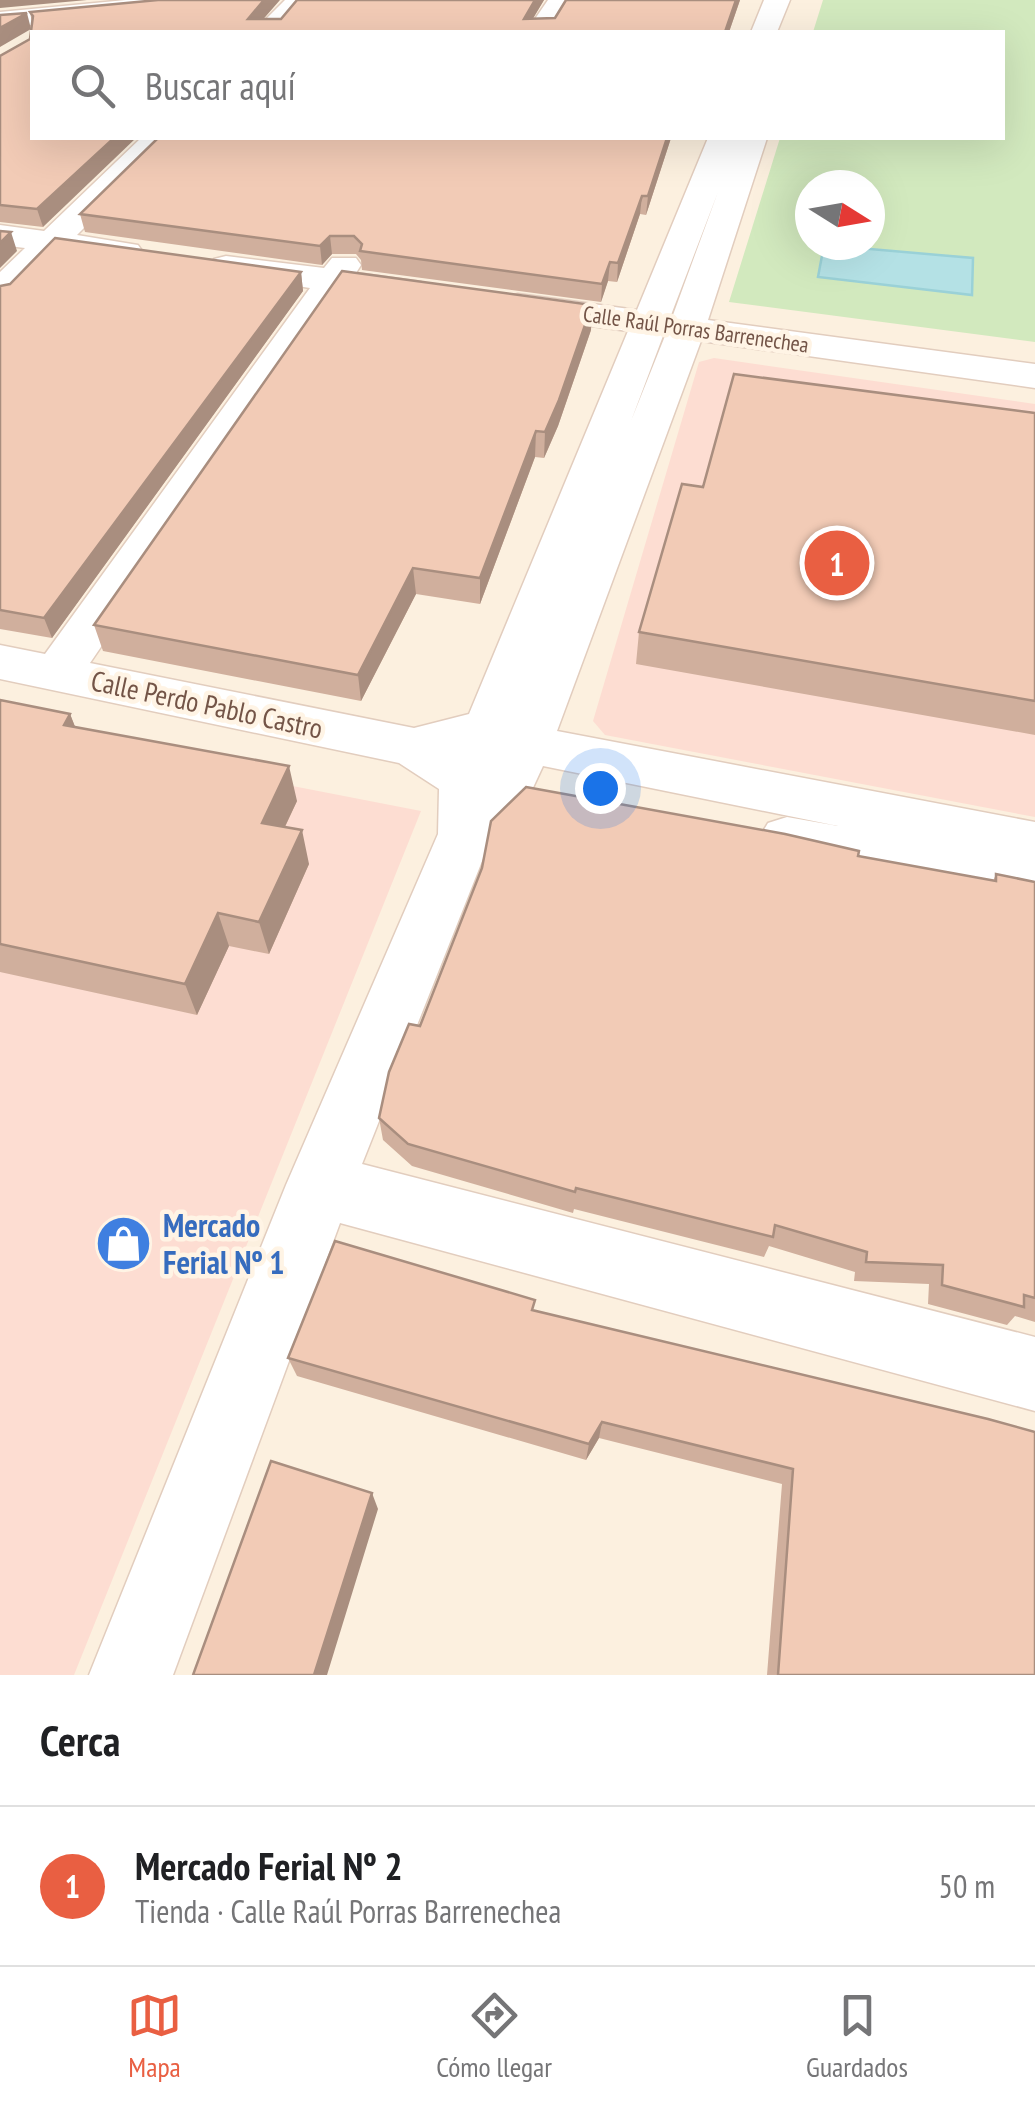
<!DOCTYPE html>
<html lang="es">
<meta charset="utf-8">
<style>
:root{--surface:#fff;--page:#f2f2f2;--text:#202124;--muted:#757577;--line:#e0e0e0;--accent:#e95f42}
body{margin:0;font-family:"PT Sans Narrow",sans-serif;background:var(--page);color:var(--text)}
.compass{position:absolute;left:795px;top:170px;width:90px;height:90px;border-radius:50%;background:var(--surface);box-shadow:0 10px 40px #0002;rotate:101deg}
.you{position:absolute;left:600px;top:788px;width:35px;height:35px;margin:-25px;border:8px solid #fff;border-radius:50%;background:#1a73e8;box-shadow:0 0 0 15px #1a73e833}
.badge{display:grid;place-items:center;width:65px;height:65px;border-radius:50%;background:var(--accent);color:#fff;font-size:32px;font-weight:700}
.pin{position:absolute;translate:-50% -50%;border:5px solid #fff;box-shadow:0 2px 10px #0006}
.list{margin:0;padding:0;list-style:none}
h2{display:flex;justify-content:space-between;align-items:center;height:130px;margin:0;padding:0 40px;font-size:42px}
h2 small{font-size:32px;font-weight:400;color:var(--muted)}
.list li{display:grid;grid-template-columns:65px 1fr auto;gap:30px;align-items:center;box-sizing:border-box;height:160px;padding:0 40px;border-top:2px solid var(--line)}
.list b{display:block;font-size:38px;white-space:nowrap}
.list p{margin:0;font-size:32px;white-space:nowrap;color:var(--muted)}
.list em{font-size:32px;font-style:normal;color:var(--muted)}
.icon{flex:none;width:55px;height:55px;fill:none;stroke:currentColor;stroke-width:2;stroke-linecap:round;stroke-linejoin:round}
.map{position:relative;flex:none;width:1035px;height:1675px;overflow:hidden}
.search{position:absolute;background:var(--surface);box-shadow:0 10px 40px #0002;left:30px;right:30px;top:30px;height:110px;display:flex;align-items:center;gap:25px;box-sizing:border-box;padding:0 35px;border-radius:0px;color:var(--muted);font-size:38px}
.sheet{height:290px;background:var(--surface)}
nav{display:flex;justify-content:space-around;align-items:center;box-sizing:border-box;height:140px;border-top:2px solid var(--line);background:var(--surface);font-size:28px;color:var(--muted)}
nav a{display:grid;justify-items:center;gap:5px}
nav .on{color:var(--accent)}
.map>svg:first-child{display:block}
.commercial{fill:#fdddd2}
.green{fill:#d2e9be;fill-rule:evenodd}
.water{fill:#b4e1e5;stroke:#9ad1d7;stroke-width:2.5}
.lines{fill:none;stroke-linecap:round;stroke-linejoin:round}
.minor-casing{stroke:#e2cdbe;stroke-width:3}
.minor{fill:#fff;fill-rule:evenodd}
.wall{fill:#d0af9d}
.shaded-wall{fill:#a98e7f}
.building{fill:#f2cbb6;stroke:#a98e7f;stroke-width:2.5}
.labels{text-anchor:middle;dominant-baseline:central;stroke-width:9;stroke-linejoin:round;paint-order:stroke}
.far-street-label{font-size:22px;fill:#735447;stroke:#fff4e5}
.street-label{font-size:28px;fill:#735447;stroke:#fff4e5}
.near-shop-label{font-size:32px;font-weight:bold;fill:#366cbe;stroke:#fff4e5;text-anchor:start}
</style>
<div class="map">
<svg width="1035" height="1675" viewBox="0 0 1035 1675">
<rect width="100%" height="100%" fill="#fcf0df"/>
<path class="commercial" d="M714,358l321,46v413l-430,-82 -12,-14 106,-359z
M0,729l421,82 -347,864h-74z"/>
<path class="green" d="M823,0h212v342l-306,-40 51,-164h222v-106h-189zM810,185h60v60h-60z"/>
<path class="water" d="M824,245l149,13 -1,37 -154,-18z"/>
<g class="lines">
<defs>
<path id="minor" d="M126,0h90l-13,8 -203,20v-16z
M285,0h27l-32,32h-27z
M548,0h26l-22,32h-26z
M764,0h26l-13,32h-26z
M141,138h32l-96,97 61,10 5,7 -5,7 -12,3 -67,-9 -46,47 -13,3v-31l25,-24 -25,-3v-20l44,6z
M708,138h59l-59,182 327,44v24l-334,-47 -144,390 478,91v85l-248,-48 -19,-6 -9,-15 9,-15 19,-6 51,9 -295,-60 -25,54 -30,26 -126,318 673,173v74l-695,-188 -167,452h-84l197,-490 152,-351 1,-45 -40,-26 -399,-84v-34l45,9 265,-366 -96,-15 -5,-7 5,-7 12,-3 98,12 8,-10h24l5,7 -5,8 65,9 5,8 -5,8 -13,3 -65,-9 -253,371 324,65 55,-14 159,-383 -110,-15 -13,-3 -5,-8 5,-8 13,-3 119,16zM718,192l-45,123h-2zM663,336h2l-34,85z"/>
</defs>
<use href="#minor" class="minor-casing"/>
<use href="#minor" class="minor"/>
</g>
<path class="wall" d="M297,0h247l-11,18h22l11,-18h174l-11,32h-697l11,195 -43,-5v-166l30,-17 2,-16 -2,-11 251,7z
M158,138h513l-25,77 -6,-1 -23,68 -9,-1 -7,21 -239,-32 -1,-10 -5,-6h-24l-10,11 -237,-33 -5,-18z
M301,272l2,19 -251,347 -52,-9v-343z
M591,330l-33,96 -14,32 -9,-1 -55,147 -64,-10 -55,107 -258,-50 -9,-26z
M1035,413v322l-399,-71 3,-32 64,-145z
M0,700l70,14 5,13 222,74 -12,26 24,37 -40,90 -40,-8 -32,69 -197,-43z
M858,856l135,25 3,-7 39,8v440l-20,-6 -8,9 -79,-21 1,-20 -75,-3 1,-9 -86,-26 -5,11 -190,-48 -1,4 -161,-47 -29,-26 -4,-22 41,-92z
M534,1311l454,108 47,256h-268l15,-191 -183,-46 -13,22 -289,-84 -9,-18z"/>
<path class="shaded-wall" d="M0,0h87l-87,8z
M264,0h16l-28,32 -4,-13z
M535,0h9l-19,32 -1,-13z
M736,0h4l-11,32h-4z
M27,13l4,16 -31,18v-19z
M114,138h22l-93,89 -6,-18z
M667,138h4l-25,77 2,-19z
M642,196l-2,18 -23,68 1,-19z
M11,232l6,19 -17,17v-25z
M330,236l2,18 -10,11 -2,-19z
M610,262l-2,19 -7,21 1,-18z
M301,272l2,19 -251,347 -8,-20z
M592,305l-1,25 -33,96 -14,32 1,-26z
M536,431l-1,26 -55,147v-26z
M413,568l3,26 -55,107 -3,-26z
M70,714l14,35 -20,-24z
M289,766l8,35 -26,55 -9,-33z
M302,830l7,34 -40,90 -10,-32z
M218,913l11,33 -32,69 -12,-31z
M602,1422l-3,16 -13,22 3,-16z
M372,1493l6,16 -51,166h-13z"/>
<path class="building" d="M158,0h106l-16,19h33l16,-19h238l-11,19 31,-1 11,-18h170l-11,32h-693v106h82l-77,71 -37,-4v-149l30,-17 3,-23 -3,-4z
M27,13l-27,15v-13z
M158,138h509l-19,58h-6l-24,67 -8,-1 -8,22 -242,-33 2,-7 -8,-8h-24l-10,10 -240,-32z
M0,231l11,1 -11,11z
M55,238l246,34 -257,346 -44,-8v-324l10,-2z
M342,271l250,34 -33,95 -14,32 -9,-1 -56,147 -67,-10 -55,107 -264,-50z
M734,374l301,39v288l-396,-69 43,-148 21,3z
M0,700l70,14 -6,11 225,41 -27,57 40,7 -43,92 -41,-9 -33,71 -185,-40z
M526,787l259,47 74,17 -1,5 138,25v-7l39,8v416l-11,-3v12l-82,-22 1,-20 -77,-3 1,-10 -92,-27 -2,12 -197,-49 -1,4 -167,-48 -29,-26 10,-46 20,-48 11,2 62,-158 9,-47z
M335,1241l200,59 -3,10 456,109 47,13v243h-257l15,-206 -191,-47 -13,22 -301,-86z
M271,1461l101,32 -58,182h-121z"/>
<defs>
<symbol id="shop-disc" viewBox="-11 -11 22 22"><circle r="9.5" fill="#3f7fe0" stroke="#fff4e5"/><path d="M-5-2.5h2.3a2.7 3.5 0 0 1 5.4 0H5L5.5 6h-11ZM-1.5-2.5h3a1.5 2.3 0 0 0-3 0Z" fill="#fff"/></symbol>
</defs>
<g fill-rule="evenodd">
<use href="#shop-disc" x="92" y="1212" width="63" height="63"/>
</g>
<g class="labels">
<g class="far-street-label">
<text transform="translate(696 329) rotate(8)">Calle Raúl Porras Barrenechea</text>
</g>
<g class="street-label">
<text transform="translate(207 704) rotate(12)">Calle Perdo Pablo Castro</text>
</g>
<g class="near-shop-label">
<text x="163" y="1225">Mercado<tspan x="163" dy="37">Ferial Nº 1</tspan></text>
</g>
</g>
</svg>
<svg class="compass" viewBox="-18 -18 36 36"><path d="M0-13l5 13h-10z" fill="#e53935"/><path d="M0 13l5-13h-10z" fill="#757577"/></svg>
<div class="you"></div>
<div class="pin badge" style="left:837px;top:563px">1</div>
<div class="search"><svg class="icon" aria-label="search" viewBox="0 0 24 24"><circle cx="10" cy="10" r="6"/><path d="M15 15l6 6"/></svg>Buscar aquí</div>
</div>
<section class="sheet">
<h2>Cerca<small></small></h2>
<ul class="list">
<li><span class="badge">1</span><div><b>Mercado Ferial Nº 2</b><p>Tienda · Calle Raúl Porras Barrenechea</p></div><em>50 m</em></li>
</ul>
</section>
<nav>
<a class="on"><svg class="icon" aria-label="map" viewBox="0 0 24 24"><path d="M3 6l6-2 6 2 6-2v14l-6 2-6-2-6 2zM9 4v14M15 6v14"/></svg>Mapa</a>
<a><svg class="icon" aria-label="directions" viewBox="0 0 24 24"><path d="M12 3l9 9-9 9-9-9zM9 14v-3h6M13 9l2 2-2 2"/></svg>Cómo llegar</a>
<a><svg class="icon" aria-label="saved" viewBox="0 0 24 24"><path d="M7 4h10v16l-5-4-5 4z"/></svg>Guardados</a>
</nav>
